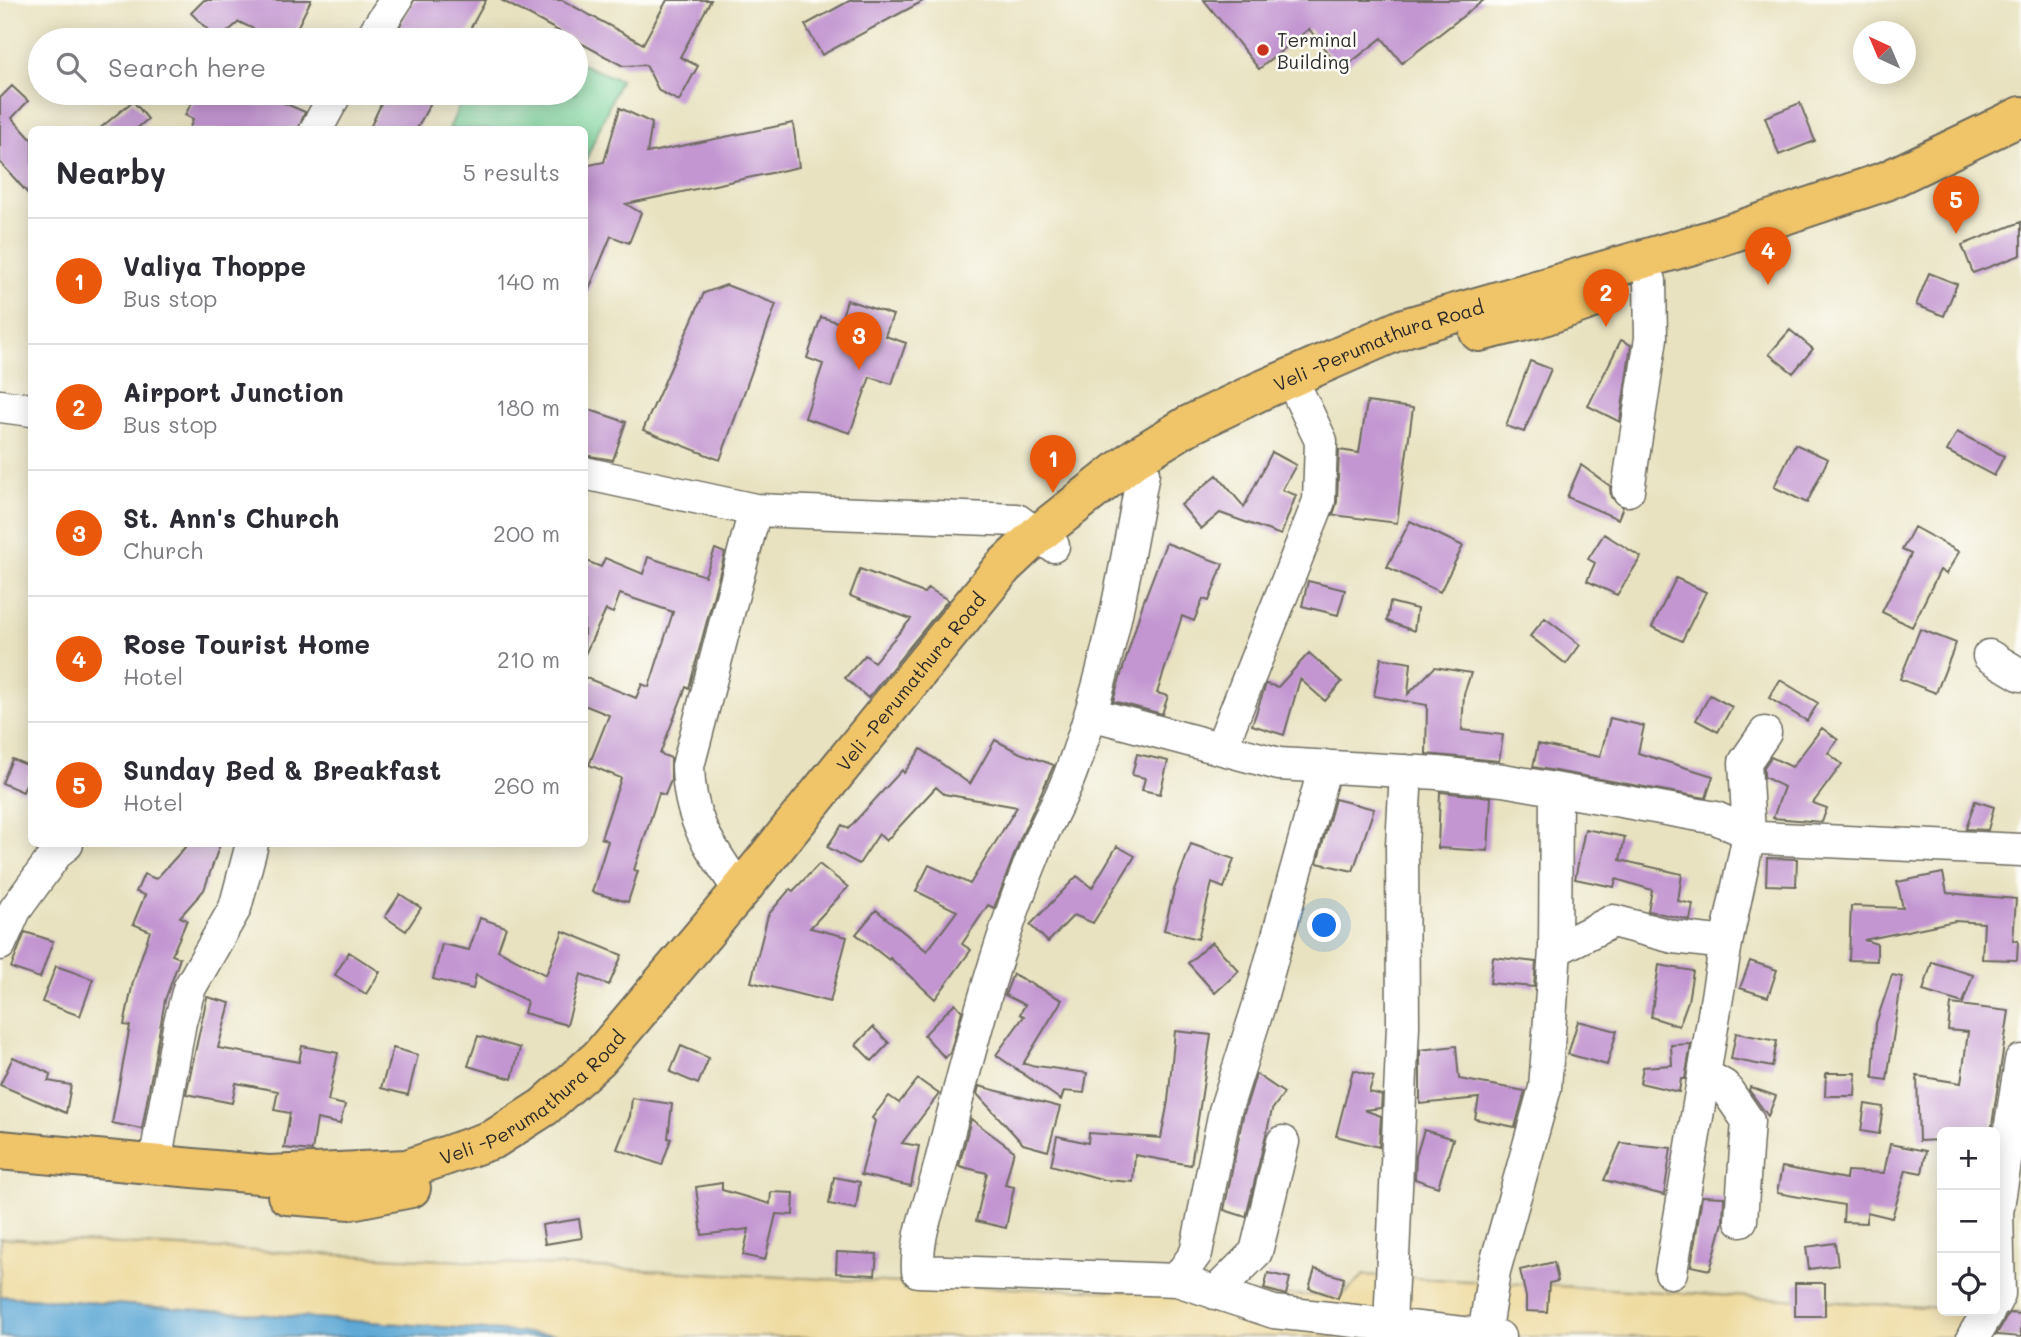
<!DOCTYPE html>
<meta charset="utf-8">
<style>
:root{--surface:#fff;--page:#f2f2f3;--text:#2b2b33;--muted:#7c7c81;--line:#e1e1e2;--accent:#ea580c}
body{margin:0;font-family:Mali,sans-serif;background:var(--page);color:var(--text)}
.controls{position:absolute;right:21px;bottom:21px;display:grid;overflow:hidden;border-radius:10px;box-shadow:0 4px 18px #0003}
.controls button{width:63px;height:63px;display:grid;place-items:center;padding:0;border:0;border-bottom:2px solid var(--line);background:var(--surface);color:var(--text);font:35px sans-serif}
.compass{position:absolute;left:1853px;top:21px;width:63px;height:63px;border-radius:50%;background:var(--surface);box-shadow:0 4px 18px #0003;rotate:316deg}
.you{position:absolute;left:1325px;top:926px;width:24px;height:24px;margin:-18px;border:5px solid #fff;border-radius:50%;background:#1a73e8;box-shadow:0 0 0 10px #1a73e833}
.badge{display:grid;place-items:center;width:46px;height:46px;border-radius:50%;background:var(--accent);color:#fff;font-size:23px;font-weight:700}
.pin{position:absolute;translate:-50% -58px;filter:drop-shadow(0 2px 4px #0008)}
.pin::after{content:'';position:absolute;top:37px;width:24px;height:21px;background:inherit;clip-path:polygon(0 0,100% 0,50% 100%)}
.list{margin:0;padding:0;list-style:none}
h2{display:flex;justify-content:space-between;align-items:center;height:91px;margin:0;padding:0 28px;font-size:30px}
h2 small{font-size:23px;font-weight:400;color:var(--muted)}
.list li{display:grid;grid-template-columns:46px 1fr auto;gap:21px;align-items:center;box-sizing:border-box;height:126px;padding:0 28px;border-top:2px solid var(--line)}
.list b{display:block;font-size:26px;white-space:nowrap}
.list p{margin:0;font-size:23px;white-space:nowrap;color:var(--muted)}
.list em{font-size:23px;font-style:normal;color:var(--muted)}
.icon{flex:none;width:38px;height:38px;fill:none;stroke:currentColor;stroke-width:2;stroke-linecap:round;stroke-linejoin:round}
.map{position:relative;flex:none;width:2021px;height:1337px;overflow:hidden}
.search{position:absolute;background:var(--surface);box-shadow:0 4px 18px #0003;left:28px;top:28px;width:560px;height:77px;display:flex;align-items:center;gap:18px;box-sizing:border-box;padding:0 24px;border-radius:38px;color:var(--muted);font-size:26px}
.panel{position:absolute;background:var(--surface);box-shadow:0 4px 18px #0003;left:28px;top:126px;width:560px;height:721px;border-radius:10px}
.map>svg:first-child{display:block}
.green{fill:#76d198;stroke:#507e62;stroke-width:2}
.sand{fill:#eeda9e;stroke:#8c8264;stroke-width:2}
.water{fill:#5da8d5;stroke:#446a80;stroke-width:2}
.building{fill:#c396d1}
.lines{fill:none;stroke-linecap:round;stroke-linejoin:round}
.minor-casing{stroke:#6d6b5f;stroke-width:35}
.major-casing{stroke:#6d6b5f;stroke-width:42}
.minor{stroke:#fff;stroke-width:32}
.major{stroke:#f0c469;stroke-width:38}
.poi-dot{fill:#c8321e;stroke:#fdfcf7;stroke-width:2.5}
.labels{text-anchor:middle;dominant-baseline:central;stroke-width:5;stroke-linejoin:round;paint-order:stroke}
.poi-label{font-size:19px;fill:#2b2b2b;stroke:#fdfcf7;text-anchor:start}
.street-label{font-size:19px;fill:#2b2b2b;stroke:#fdfcf7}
</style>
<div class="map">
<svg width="2021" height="1337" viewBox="0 0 2021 1337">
<rect width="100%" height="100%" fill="#fdfcf7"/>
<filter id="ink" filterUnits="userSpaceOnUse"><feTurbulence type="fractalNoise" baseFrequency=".0143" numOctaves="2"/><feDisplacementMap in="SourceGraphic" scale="14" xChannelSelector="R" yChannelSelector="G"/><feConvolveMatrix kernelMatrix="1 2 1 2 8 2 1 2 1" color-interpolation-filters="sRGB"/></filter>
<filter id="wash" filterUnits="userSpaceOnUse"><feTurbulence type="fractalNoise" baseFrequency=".00686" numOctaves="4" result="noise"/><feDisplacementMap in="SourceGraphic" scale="28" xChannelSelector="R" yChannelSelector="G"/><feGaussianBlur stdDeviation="1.57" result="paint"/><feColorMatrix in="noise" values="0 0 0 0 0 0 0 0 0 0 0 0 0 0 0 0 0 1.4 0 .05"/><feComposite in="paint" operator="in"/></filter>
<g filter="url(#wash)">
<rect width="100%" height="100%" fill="#e8e2c0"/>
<path class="green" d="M576,62l44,18 -35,82 -1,-32 -135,-1 16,-36h111z"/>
<path class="sand" d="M0,1238l1004,50 338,8 22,-21 578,33v3l79,2v24h-1435l-586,-41z"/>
<path class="water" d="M0,1296l586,41h-586z"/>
<g id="blocks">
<path class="building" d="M204,0h107l-20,40h-14l-38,-18 -21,18 -27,-27z
M414,0h72l-22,40h-72z
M501,0h61l81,44 24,-44h44l-31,57 18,9 -19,35 -20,-10 -13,-26 -23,1z
M851,0h74l-103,55 -17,-30z
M1204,0h280l-82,63 -20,-25 -41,32 -32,-41 -50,40z
M12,86l16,15 -16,17 20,22v58l-32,-36v-64z
M197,93h64l44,19 -7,18h-109l4,-11 -8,-4z
M386,93h50l-20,37h-47z
M133,101l15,18 -13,11h-37z
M1800,103l15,38 -36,14 -14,-38z
M620,108l32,15 -5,30 146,-30 6,44 -173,37 15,9 -12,30 -18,-7 -26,63 -1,-133 20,-4z
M2021,222v33l-48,18 -11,-28z
M1929,273l28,11 -13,32 -28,-11z
M726,285l50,19 -56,156 -77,-30 61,-137z
M847,300l46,15 -8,21 21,7 -14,41 -22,-7 -20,56 -45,-15 18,-54 -16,-6 14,-41 19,6z
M1790,330l23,19 -20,24 -24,-19z
M1621,340l10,5 -11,77 -32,-16z
M1530,361l21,8 -27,63 -18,-6z
M1367,402l46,6 -16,115 -64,-8 4,-13 2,-52 20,3z
M584,408l42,14 -13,38 -29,-5z
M1957,432l47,24 -10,20 -47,-25z
M1795,444l33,15 -21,44 -33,-16z
M1272,452l24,13 -14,25 14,5 -15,40 -61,-22 -19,16 -20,-24 36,-30 27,32z
M1581,465l29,21 1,11 12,10 -5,12 -51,-22z
M1410,521l53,25 -23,46 -53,-25z
M1914,527l45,25 -13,22 -6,-4 -28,57 -30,-15 29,-58 -9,-4z
M1604,534l37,23 -24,38 -30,-14 8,-18 -7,-4z
M1166,543l57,21 -14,37 -6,-2 -9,22 -12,-5 -25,77 11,3 -6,18 -49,-13 30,-98z
M715,549l10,4 -36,135 -3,-1 -26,67 11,4v22l-6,15 -6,-2 -25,77 4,1 -10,31 -36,-10 16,-51 -7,-3 20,-60 -32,-13 20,-50 -25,-10v-28l52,21 6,-14 7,3 24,-75 -53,-18 -7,19 -7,-3 -22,46v-96l17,7 4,-9 38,16 5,-17 57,19z
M860,569l64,24 4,-5 20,12 -80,98 -23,-20 20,-23 9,7 37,-43 -61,-23z
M1676,578l30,14 -24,49 -30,-14z
M1308,581l37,9 -7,25 -36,-9z
M1390,602l27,7 -3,22 -27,-10z
M1545,618l35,27 -14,19 -36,-28z
M1920,629l36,14 -20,50 -36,-14z
M1309,653l33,29 -17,19 -25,-22 -16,56 -32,-10 14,-41 12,3z
M1381,658l30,5 -3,31 27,-27 36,6 -7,21 -2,36 41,5 -4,26 -73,-7 1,-49 -53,-9z
M1780,680l38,23 -11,18 -38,-23z
M1710,695l22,12 -14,25 -22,-12z
M1610,718l34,8 -6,27 75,23 -7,22 -173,-31 5,-23 62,13z
M1822,728l16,12 -10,13 14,11 -29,39 14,5 -5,14 -49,-4 11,-31 -20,-10v-10l7,-10 21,10z
M995,740l25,13 34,12 -33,72 -27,71 -6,-3 -26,39 9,6 -36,49 -45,-41 -1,2 -33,-26 20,-24 51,41 30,-40 -41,-20 13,-26 41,19 47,-77 -73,-13 -8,-7 -50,54 -7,-7 -20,30 -32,-17 15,-22 6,4 54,-59 2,3 17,-24 49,35z
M1137,754l31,7 -8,33 -18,-4 3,-12 -13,-3z
M12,759l20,8 -9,25 -21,-9z
M1440,792l51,5 -3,54 -50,-3z
M1335,799l39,10 -21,62 -36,-8z
M1975,801l19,6 -6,23 -22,-1z
M1585,829l40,8 -5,23 62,14 -4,27 15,3 -3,16 -42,-9 4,-21 -36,-11 -2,8 -39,-8z
M188,844h32l-16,46 -24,27 7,3 -15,35 8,3 -15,42 -23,129 -30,-6 18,-97 -6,-1 9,-43 17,-51 -17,-7 12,-29 -9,-3 8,-18 12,5z
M1191,844l43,15 -10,29 -12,-5 -14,56 -34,-9 10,-40z
M1117,846l18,10 -42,67 -19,-8 -26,27 -18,-17 47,-49 15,12z
M1767,858l30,1 -1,27 -30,-1z
M819,864l29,23 -38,41 37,9 -17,65 -79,-20 17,-67 22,-26 3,2z
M1943,873l4,20 69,6 -3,42h5l-1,19 -35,-1 2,-36 -29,-2 -91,19 13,4v17l-28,-1 2,-54 52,2 -6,-26z
M400,894l21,14 -15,23 -21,-14z
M480,918l26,9 -8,23 48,25 17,-44 59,24 -13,30 -28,-11 -14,51 -43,-12 3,-12 -51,-26 -3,14 -40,-10 9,-35 27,6z
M25,932l28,9 -13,37 -29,-10z
M1212,942l27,29 -24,22 -27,-30z
M349,952l31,20 -14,22 -31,-19z
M1493,957l43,5 -2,25 -44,-4z
M1750,961l27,9 -9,27 -28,-9z
M1932,962l41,13 -10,28 -40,-12z
M1659,965l34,6 -5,30 -9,25 -28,-9z
M56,966l37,13 -13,37 -38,-14z
M1013,974l49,26 -39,64 64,9 -3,20 -20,-2 -3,9 -65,-45 28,-39 -4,-2 5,-9 -20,-10z
M1892,975l10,2 -15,103 -14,-2 3,-55z
M207,997l23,6 -12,45 81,14 3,-16 36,7 -10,48 17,4 -5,19 -23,-5 -5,32 -28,-3 6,-35 -16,-3 4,-19 -42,-8 -4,20 -46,-9z
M955,1003l7,8 -12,42 -5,5 -21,-23z
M1951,1004l58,7 -18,121h-51v8l-21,1 -2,-65 44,7 7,-51 -20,-2z
M1578,1021l39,10 -10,34 -39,-11z
M873,1027l16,16 -17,18 -16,-16z
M1175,1031l36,4 -20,130 -56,-10 -2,27 -28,-2 -54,-15 6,-29 31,7 1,-10 72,5 7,-37z
M1736,1033l41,8 -5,26 -41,-8z
M478,1036l42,12 -8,31 -44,-13z
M1691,1044l-6,35h-4l-2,13 -39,-9 3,-16 29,-2 -1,-20z
M681,1046l28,12 -11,26 -28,-12z
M1456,1046l3,33 66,12 -10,36 -40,-8 4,-21 -59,6v-54z
M393,1048l25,7 -10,40 -27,-7z
M13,1057l38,17 -3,7 23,4 -5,28 -66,-28z
M1353,1070l21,6 -5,16 13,3 -1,13 -17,2 17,6 -2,31 -43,-11z
M1826,1073h30l-1,23h-30z
M1256,1074l28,19 -12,17 -26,107 -22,-7 19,-94z
M918,1079l21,15 -37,49 17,3 -8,40 -50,-11 14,-54 -3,-3 17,-22 10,7z
M979,1086l81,21 -12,44 -25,-7 -46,-50z
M1750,1087l26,9 -8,20 -19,-26z
M632,1098l40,6 -4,34 3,1 -9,26 -45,-16 13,-33z
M1865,1104l18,3 -4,27 -18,-3z
M971,1119l43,32 -9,34 9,2 -8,41 -30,-7 11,-48 -28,-7z
M1424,1130l29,9 -15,48 -23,-8 1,-23z
M1621,1143l50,5 -7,47 -60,-15z
M1890,1144l36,7 -4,22 -16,-3 -14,48 -25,-6v11l-24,-1 1,-17 -67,-12 5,-26 64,12 1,-8 37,2z
M834,1177l26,5 -4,27 -27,-5z
M722,1183v7l48,14 1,-12 23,1 -1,22 -17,-1 -11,46 -22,-5 6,-26 -47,6 -6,-48z
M1702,1196l22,1 -1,25 -13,48 -19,-4z
M579,1219l3,19 -37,6 -3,-19z
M1835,1243l3,22 -29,4 -3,-22z
M837,1252l40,2 -2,21 -39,-2z
M1554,1262l4,19 -9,2 -2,29 -21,-1v-14l-6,-27z
M1315,1269l29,9 -6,20 -29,-10z
M1268,1273l22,5 -4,17 -22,-6z
M1795,1283h30v33h-30z
M2009,1313l12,1v23l-25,-2z"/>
</g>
</g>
<g filter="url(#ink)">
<use href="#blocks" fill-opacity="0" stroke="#6d6b5f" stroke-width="2"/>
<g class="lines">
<defs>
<path id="minor" d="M370,40l26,-40
M316,130l20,-37
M0,406l32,4
M584,473l171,37 262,10 36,26
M1143,473c-18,100 -36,203 -72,299 -9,25 -23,48 -33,72 -44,107 -72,218 -100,330 -9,35 -22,60 -20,97l259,9 97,32 225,25
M1628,490l23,-152 -1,-57
M1989,656l32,19
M1091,714l188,50 159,9 65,7 213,38 44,20 261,12
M1221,748l98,-247 2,-60 -22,-46
M740,891c-30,-45 -51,-69 -52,-125l67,-256
M0,944l15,-34 43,-59 9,-7
M1555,950l58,-29 61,16 52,6
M1705,1075l19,11 24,35 -7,99
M155,1163l25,-141 9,-33 46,-81 17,-64
M1671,1272l55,-329 23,-108 -4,-73 20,-29
M1177,1280l19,-27 29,-142 34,-106 66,-239
M1215,1293l41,-41 27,-110
M1995,1302l4,-8 -2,-81 24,-152
M1390,1326l13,-300 -1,-180 4,-75
M1484,1336l10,-65 51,-183 10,-138 1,-160
M1973,1337l16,-26"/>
<g id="major">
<path d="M1479,332l59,-14 58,-20"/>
<path id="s1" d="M0,1150l268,25 139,-6 87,-30 50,-32 55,-49 141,-167 263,-324 35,-33 97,-76 52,-32 73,-35 144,-63 306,-88 176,-59 135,-65"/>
<path d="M287,1195l64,5 60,-12"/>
</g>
</defs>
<use href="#minor" class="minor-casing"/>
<use href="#major" class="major-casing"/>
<use href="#minor" class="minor"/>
<use href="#major" class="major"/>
</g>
</g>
<circle class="poi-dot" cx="1263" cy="50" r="7"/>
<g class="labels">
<g class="poi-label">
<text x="1277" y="39">Terminal<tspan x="1277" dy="22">Building</tspan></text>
</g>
<g class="street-label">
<text stroke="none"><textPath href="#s1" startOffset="1710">Veli -Perumathura Road</textPath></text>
<text stroke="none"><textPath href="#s1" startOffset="1122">Veli -Perumathura Road</textPath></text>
<text stroke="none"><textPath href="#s1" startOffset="555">Veli -Perumathura Road</textPath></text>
</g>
</g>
</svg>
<div class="controls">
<button>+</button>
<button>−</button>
<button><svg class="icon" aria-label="locate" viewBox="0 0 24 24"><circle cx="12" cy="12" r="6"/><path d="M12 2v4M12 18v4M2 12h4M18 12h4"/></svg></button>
</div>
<svg class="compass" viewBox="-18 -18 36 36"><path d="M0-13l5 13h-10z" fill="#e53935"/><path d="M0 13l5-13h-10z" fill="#7c7c81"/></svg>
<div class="you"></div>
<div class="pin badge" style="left:1053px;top:493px">1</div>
<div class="pin badge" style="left:1606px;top:327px">2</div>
<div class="pin badge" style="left:859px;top:370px">3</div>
<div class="pin badge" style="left:1768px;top:285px">4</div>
<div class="pin badge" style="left:1956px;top:234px">5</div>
<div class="search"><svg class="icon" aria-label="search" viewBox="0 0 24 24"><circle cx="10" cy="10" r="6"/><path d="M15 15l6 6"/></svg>Search here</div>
<section class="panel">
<h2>Nearby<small>5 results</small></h2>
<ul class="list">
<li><span class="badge">1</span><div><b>Valiya Thoppe</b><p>Bus stop</p></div><em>140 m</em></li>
<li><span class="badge">2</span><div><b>Airport Junction</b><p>Bus stop</p></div><em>180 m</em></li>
<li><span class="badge">3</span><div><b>St. Ann's Church</b><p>Church</p></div><em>200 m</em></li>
<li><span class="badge">4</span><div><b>Rose Tourist Home</b><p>Hotel</p></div><em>210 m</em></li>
<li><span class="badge">5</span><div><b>Sunday Bed &amp; Breakfast</b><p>Hotel</p></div><em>260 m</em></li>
</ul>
</section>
</div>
